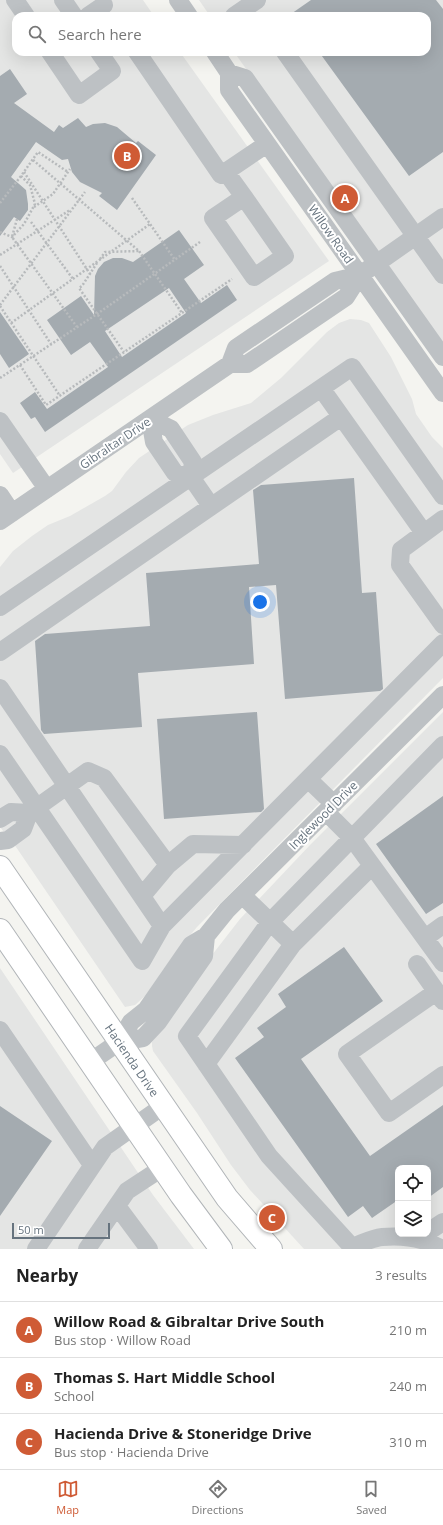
<!DOCTYPE html>
<meta charset="utf-8">
<style>
:root{--surface:#fff;--page:#f2f2f2;--text:#222;--muted:#767676;--line:#e0e0e0;--accent:#cf5b35}
body{margin:0;font-family:"Open Sans",sans-serif;background:var(--page);color:var(--text)}
.controls{position:absolute;right:12px;bottom:12px;display:grid;overflow:hidden;border-radius:8px;box-shadow:0 4px 16px #0002}
.controls button{width:36px;height:36px;display:grid;place-items:center;padding:0;border:0;border-bottom:1px solid var(--line);background:var(--surface);color:var(--text);font:20px sans-serif}
.scale{position:absolute;left:12px;bottom:10px;width:98px;box-sizing:border-box;padding-left:4px;border:2px solid #66737e;border-top:0;font-size:11px;line-height:14px;white-space:nowrap;color:#66737e;-webkit-text-stroke:3px #fff;paint-order:stroke}
.you{position:absolute;left:260px;top:602px;width:14px;height:14px;margin:-10px;border:3px solid #fff;border-radius:50%;background:#1a73e8;box-shadow:0 0 0 6px #1a73e833}
.badge{display:grid;place-items:center;width:26px;height:26px;border-radius:50%;background:var(--accent);color:#fff;font-size:13px;font-weight:700}
.pin{position:absolute;translate:-50% -50%;border:2px solid #fff;box-shadow:0 1px 4px #0006}
.list{margin:0;padding:0;list-style:none}
h2{display:flex;justify-content:space-between;align-items:center;height:52px;margin:0;padding:0 16px;font-size:17px}
h2 small{font-size:13px;font-weight:400;color:var(--muted)}
.list li{display:grid;grid-template-columns:26px 1fr auto;gap:12px;align-items:center;box-sizing:border-box;height:56px;padding:0 16px;border-top:1px solid var(--line)}
.list b{display:block;font-size:15px;white-space:nowrap}
.list p{margin:0;font-size:13px;white-space:nowrap;color:var(--muted)}
.list em{font-size:13px;font-style:normal;color:var(--muted)}
.icon{flex:none;width:22px;height:22px;fill:none;stroke:currentColor;stroke-width:2;stroke-linecap:round;stroke-linejoin:round}
.map{position:relative;flex:none;width:443px;height:1249px;overflow:hidden}
.search{position:absolute;background:var(--surface);box-shadow:0 4px 16px #0002;left:12px;right:12px;top:12px;height:44px;display:flex;align-items:center;gap:10px;box-sizing:border-box;padding:0 14px;border-radius:12px;color:var(--muted);font-size:15px}
.sheet{height:220px;background:var(--surface)}
nav{display:flex;justify-content:space-around;align-items:center;box-sizing:border-box;height:56px;border-top:1px solid var(--line);background:var(--surface);font-size:11px;color:var(--muted)}
nav a{display:grid;justify-items:center;gap:2px}
nav .on{color:var(--accent)}
.map>svg:first-child{display:block}
.built{fill:#e4e5e4;fill-rule:evenodd}
.building{fill:#a4abb0;fill-rule:evenodd}
.lines{fill:none;stroke-linecap:round;stroke-linejoin:round}
.major-casing{stroke:#b1b5b8;stroke-width:24}
.path{stroke:#b7babc;stroke-width:2.5;stroke-dasharray:2 2;stroke-linecap:butt}
.minor{stroke:#bdc1c4;stroke-width:18}
.major{stroke:#fff;stroke-width:22}
.labels{text-anchor:middle;dominant-baseline:central;stroke-width:4;stroke-linejoin:round;paint-order:stroke}
.street-label{font-size:12px;fill:#66737e;stroke:#fff}
</style>
<div class="map">
<svg width="443" height="1249" viewBox="0 0 443 1249">
<rect width="100%" height="100%" fill="#f4f4f0"/>
<path class="built" d="M0,0h143l11,16h-138v36h164l149,209 -316,212 -13,-19z
M199,0h244v345l-209,-293h193v-36h-217z
M350,319l11,1 8,3 22,34 21,42 4,15 16,23 11,11v230l-246,249 -24,29 -28,40 -10,9 -10,2 -109,-160 -16,-20v-260l13,-16 19,-15 16,-11 22,-9 35,-20 7,-5 14,-19 13,-14 49,-33 25,-10 38,-12 30,-25 46,-46 12,-9z
M443,712v537h-139l-54,-59 -19,-25 -34,-52 -44,-62 -1,-5v-4l60,-87 28,-36 70,-74zM398,1168h30v66h-30z
M0,968l153,227 41,54h-194z"/>
<path class="building" d="M311,0h125l7,9v143l-34,24 -90,-124h108v-36h-139z
M10,69l17,25 -13,9 40,29 5,-7 4,3 15,-10 8,9 7,-3 12,-1 12,4 19,16 2,-2 18,14 -39,55 -18,-14 3,-3 -22,-11 -8,-10 -4,-13 -6,1 -26,-18 -25,35 15,13 2,14v6l-8,11 -6,-4 -14,19v-160z
M179,230l25,35 -20,14 17,24 26,-18 10,15 -192,132 -10,-15 -4,2 -11,-16 15,-11 12,17 61,-42 -18,-25 -19,13 -24,-35 34,-24 13,19 1,-39 3,-7 6,-7 9,-4h9l11,4zM169,288l17,25 -64,44 -17,-26z
M0,312l29,42 -20,14 -9,-14z
M354,478l8,115 14,-1 7,97 -3,2 -95,8 -9,-114 -27,2 5,77 -116,9 4,54 -98,7 -3,-4 -6,-89 10,-7 105,-8 -4,-53 113,-9 -6,-74 8,-5z
M257,712l7,97 -3,3 -97,7 -7,-100z
M443,796v107l-17,11 -50,-70z
M344,947l39,54 -82,58 69,97 73,-51v82l-15,11v-30h-30v32l-26,18 -9,-12 -15,11 -113,-159 29,-21 -7,-9 29,-21 -8,-13z
M0,1106l52,35 -52,75z"/>
<g class="lines">
<defs>
<g id="major">
<path id="s1" d="M0,867l227,331 44,51"/>
<path d="M0,930l181,265 40,54"/>
</g>
</defs>
<use href="#major" class="major-casing"/>
<path class="path" d="M33,160l106,91 43,62
M24,172l66,102
M132,198l43,62
M0,203l21,-27
M34,207l19,-13 17,-25
M17,219l-5,18 65,90
M31,222l42,57
M0,232l12,5 12,-13 11,-20 -5,-19 -9,-9 17,-24 30,20
M0,255l70,-45
M100,259l5,-7 34,-1
M97,263l-15,23 -3,2 45,64
M0,266l51,78
M0,305l85,-113
M0,306l60,90
M11,323l139,-99
M20,365l26,40 186,-126
M0,378l97,-64 103,-72"/>
<path class="minor" d="M15,0l11,16
M63,0l11,16
M178,0l11,16
M88,16l16,-11
M234,16l23,-16
M50,52l29,43 33,-24 -13,-19
M137,52l84,123 46,-31
M215,52l14,21v17l214,303
M285,52l158,223
M229,73l16,5 198,279
M226,172l18,25 -31,21 41,59 31,-21 -41,-59
M230,364l6,-16 99,-67 25,-6 83,-58
M321,388l103,145
M150,419l21,10 22,33 -2,15 20,29
M150,419l4,23 21,31 16,4
M0,421l47,68
M0,495l12,18
M443,519l-42,31 -1,15 43,60
M0,521l230,-157h17l99,-67 14,-22
M0,607l352,-240 91,129
M0,652l341,-235
M0,688l162,238
M0,754l142,207 20,-35 281,-283
M308,779l26,25
M326,812l26,26 91,125
M0,819l11,-7 18,1
M0,841l8,-1 15,-11 6,-16 59,-42 16,7 64,87
M242,895l51,49
M142,896l26,-31 25,-21 50,1
M425,938l18,-13
M417,964l26,37
M436,992l-89,62 42,59 54,-38
M0,1030l92,135
M119,1042l12,-20 15,-12 45,-65 15,-9 21,-26 216,-215
M90,1062l29,-20 24,-4 15,-16 46,-66 2,-20
M206,1064l87,-120 79,-78
M117,1206l32,43
M428,1232l15,-10
M36,1249l69,-102 58,-41
M87,1249l40,-58 35,-23
M442,1249c-18,-11 -39,-14 -60,-12 -10,1 -21,7 -30,10l-83,-91 -82,-120 83,-114 173,-177"/>
<use href="#major" class="major"/>
</g>
<g class="labels">
<g class="street-label">
<text transform="translate(331 234) rotate(55)">Willow Road</text>
<text transform="translate(115 443) rotate(-34)">Gibraltar Drive</text>
<text transform="translate(323 815) rotate(-45)">Inglewood Drive</text>
<text stroke="none"><textPath href="#s1" startOffset="234">Hacienda Drive</textPath></text>
</g>
</g>
</svg>
<div class="controls">
<button><svg class="icon" aria-label="locate" viewBox="0 0 24 24"><circle cx="12" cy="12" r="6"/><path d="M12 2v4M12 18v4M2 12h4M18 12h4"/></svg></button>
<button><svg class="icon" aria-label="layers" viewBox="0 0 24 24"><path d="M12 4l9 5-9 5-9-5zM3 14l9 5 9-5"/></svg></button>
</div>
<div class="scale">50 m</div>
<div class="you"></div>
<div class="pin badge" style="left:345px;top:198px">A</div>
<div class="pin badge" style="left:127px;top:156px">B</div>
<div class="pin badge" style="left:272px;top:1218px">C</div>
<div class="search"><svg class="icon" aria-label="search" viewBox="0 0 24 24"><circle cx="10" cy="10" r="6"/><path d="M15 15l6 6"/></svg>Search here</div>
</div>
<section class="sheet">
<h2>Nearby<small>3 results</small></h2>
<ul class="list">
<li><span class="badge">A</span><div><b>Willow Road &amp; Gibraltar Drive South</b><p>Bus stop · Willow Road</p></div><em>210 m</em></li>
<li><span class="badge">B</span><div><b>Thomas S. Hart Middle School</b><p>School</p></div><em>240 m</em></li>
<li><span class="badge">C</span><div><b>Hacienda Drive &amp; Stoneridge Drive</b><p>Bus stop · Hacienda Drive</p></div><em>310 m</em></li>
</ul>
</section>
<nav>
<a class="on"><svg class="icon" aria-label="map" viewBox="0 0 24 24"><path d="M3 6l6-2 6 2 6-2v14l-6 2-6-2-6 2zM9 4v14M15 6v14"/></svg>Map</a>
<a><svg class="icon" aria-label="directions" viewBox="0 0 24 24"><path d="M12 3l9 9-9 9-9-9zM9 14v-3h6M13 9l2 2-2 2"/></svg>Directions</a>
<a><svg class="icon" aria-label="saved" viewBox="0 0 24 24"><path d="M7 4h10v16l-5-4-5 4z"/></svg>Saved</a>
</nav>
